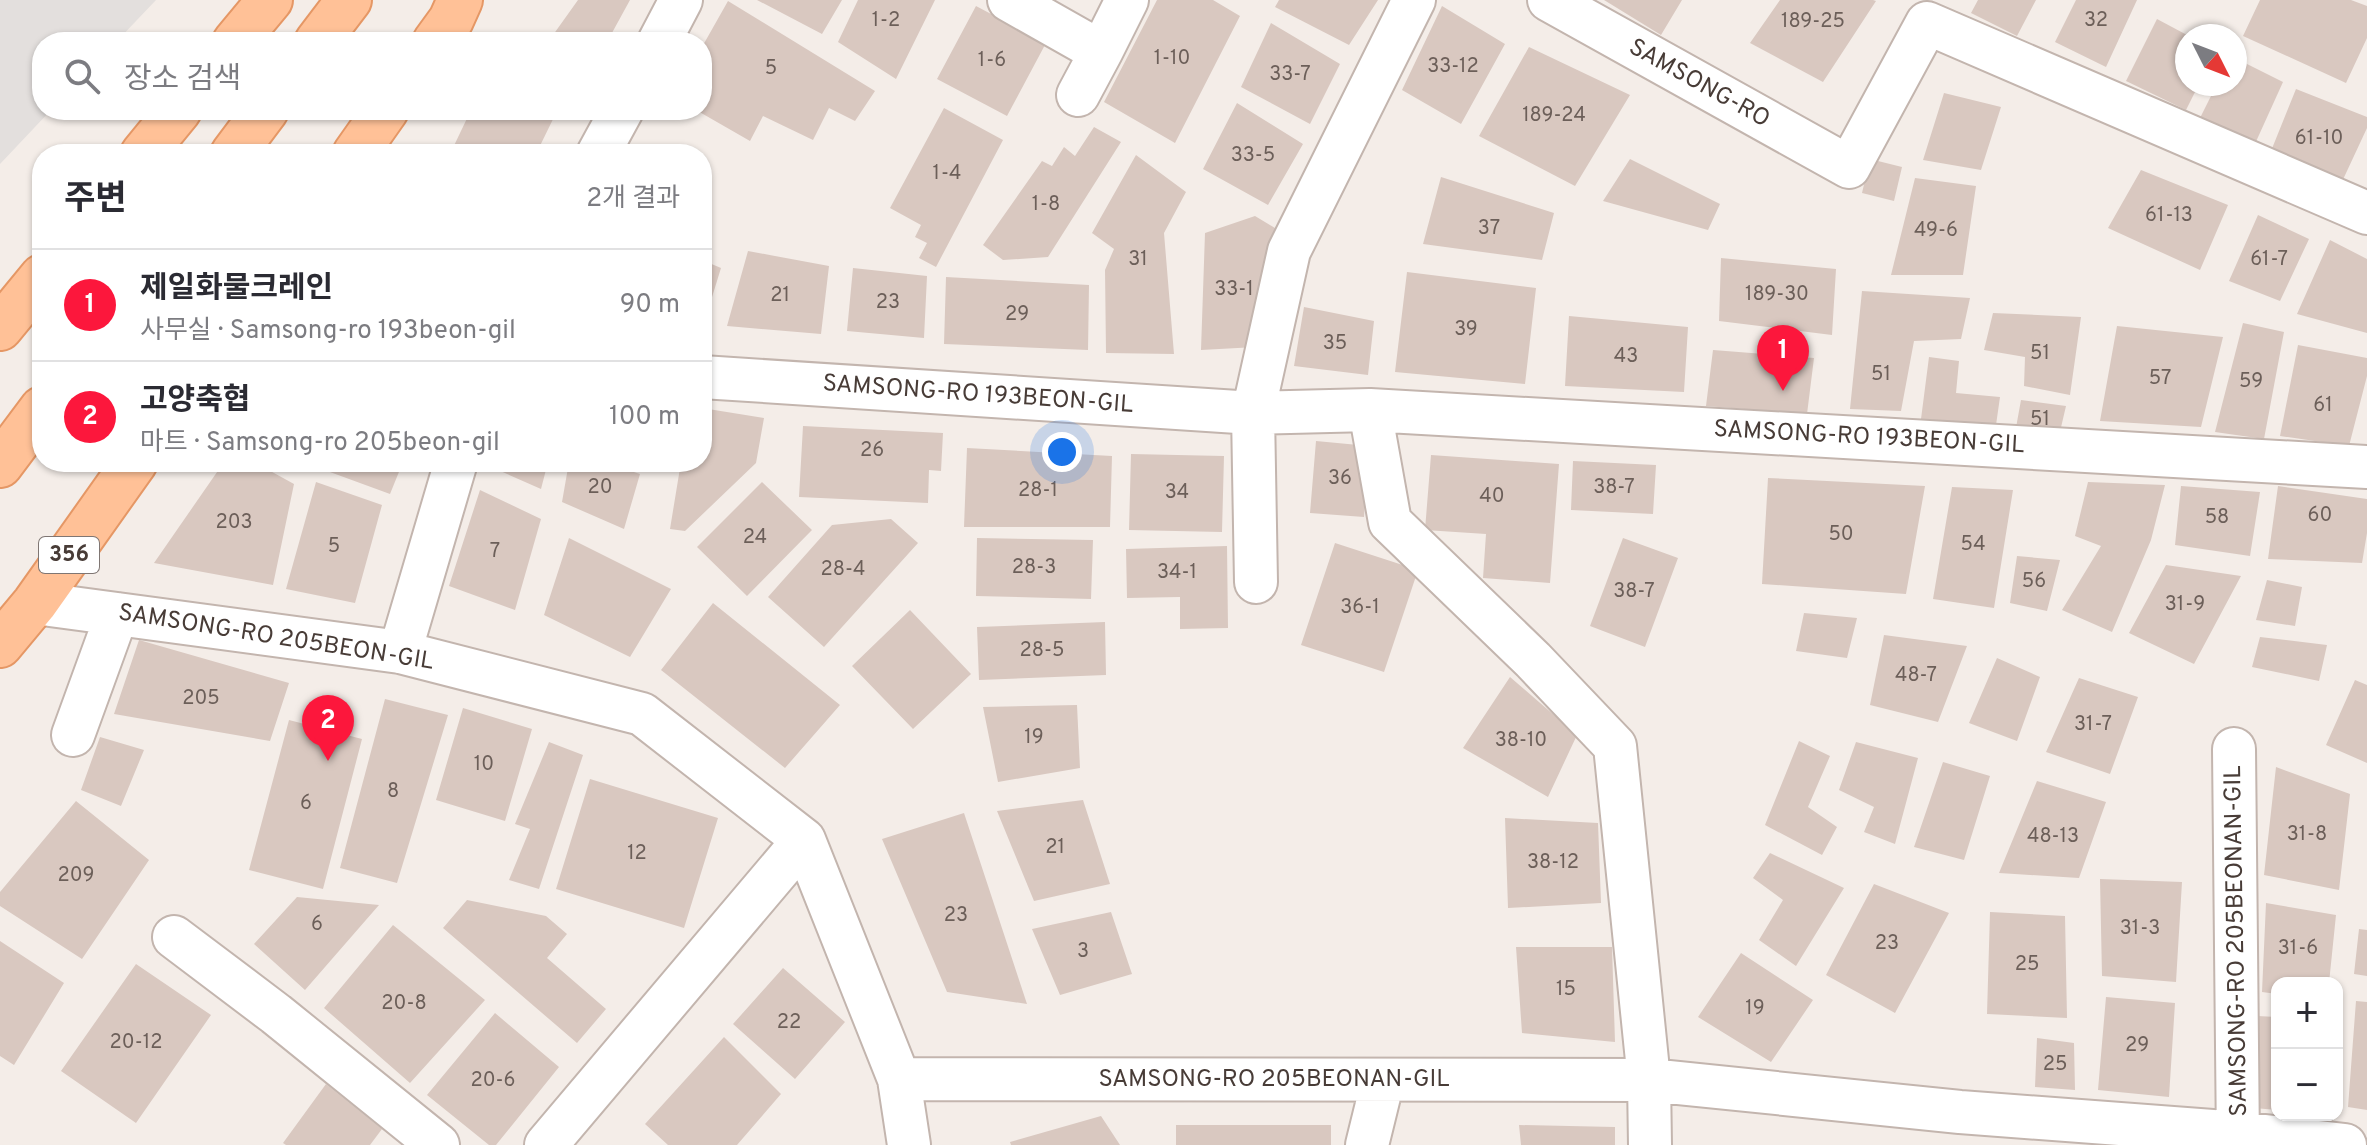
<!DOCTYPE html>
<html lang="ko">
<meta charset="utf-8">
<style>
:root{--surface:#fff;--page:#f2f2f3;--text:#2b2b33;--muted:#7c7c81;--line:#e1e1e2;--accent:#fc173c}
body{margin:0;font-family:Overpass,"Noto Sans KR",sans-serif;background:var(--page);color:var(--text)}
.controls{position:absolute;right:24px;bottom:24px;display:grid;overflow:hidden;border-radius:16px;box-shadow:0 2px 6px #0004}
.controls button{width:72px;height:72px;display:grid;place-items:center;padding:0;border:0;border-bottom:2px solid var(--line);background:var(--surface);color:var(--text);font:40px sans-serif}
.compass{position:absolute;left:2175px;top:24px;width:72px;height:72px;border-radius:50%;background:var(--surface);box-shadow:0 2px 6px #0004;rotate:132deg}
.you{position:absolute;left:1062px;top:452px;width:28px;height:28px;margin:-20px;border:6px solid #fff;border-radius:50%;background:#1a73e8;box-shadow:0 0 0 12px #1a73e833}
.badge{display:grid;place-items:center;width:52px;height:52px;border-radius:50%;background:var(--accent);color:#fff;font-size:26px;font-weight:700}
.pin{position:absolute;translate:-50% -66px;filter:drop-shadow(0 2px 4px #0008)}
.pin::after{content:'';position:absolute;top:42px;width:28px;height:24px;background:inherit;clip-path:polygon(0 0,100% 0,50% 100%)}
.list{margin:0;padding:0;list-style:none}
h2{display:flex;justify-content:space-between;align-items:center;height:104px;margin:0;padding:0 32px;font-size:34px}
h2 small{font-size:26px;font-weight:400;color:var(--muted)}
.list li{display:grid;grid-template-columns:52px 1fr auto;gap:24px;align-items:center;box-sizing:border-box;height:112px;padding:0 32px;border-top:2px solid var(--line)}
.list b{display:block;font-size:30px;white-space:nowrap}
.list p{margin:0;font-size:26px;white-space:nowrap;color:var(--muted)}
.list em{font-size:26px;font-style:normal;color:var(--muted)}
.icon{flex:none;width:44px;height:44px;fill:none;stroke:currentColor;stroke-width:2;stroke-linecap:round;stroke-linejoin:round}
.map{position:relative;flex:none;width:2367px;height:1145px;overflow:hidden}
.search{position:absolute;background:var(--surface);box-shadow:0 2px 6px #0004;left:32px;top:32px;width:680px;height:88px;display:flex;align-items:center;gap:20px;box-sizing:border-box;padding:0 28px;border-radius:32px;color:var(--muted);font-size:30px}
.panel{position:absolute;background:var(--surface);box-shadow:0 2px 6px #0004;left:32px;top:144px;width:680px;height:328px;border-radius:32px}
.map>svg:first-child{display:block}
.parking{fill:#e3dfdd}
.building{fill:#d9c8c0}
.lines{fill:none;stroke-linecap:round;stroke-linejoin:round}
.street-casing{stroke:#c3b5ae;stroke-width:46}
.primary-casing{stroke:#e59765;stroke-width:48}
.street{stroke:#fff;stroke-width:42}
.primary{stroke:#ffc197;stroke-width:44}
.labels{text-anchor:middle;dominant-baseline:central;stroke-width:7;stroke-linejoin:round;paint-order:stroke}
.number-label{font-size:20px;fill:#6c5f59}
.shield{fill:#fff;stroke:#7f7673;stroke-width:2}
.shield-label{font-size:22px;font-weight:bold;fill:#483c37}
.street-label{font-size:24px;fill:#483c37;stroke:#fff}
</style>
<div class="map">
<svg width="2367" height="1145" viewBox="0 0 2367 1145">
<rect width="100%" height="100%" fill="#f4ede8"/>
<path class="parking" d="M0,0h156l-40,42h-74v68h9l-51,54z"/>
<path class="building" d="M578,0h52l-23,42h-59z
M757,0h85l-20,34z
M858,0h77l-39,79 -58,-37z
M1157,0h56l27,16 -65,127 -71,-41z
M1279,0h99l-29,45 -74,-38z
M1604,0h78l-21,35z
M1780,0h93l3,1 -53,81 -73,-39z
M1978,0h58l-19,36 -46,-23z
M2076,0h61l-31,67 -51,-25z
M2260,0h91l16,6v32l-21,45 -103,-47z
M728,1l147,90 -20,30 -26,-13 -16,32 -50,-24 -13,25 -54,-31h6v-63z
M976,6l70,37 -39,73 -70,-37z
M1442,6l63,38 -44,80 -59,-34z
M2157,19l30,16v49h12l-13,26 -60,-29z
M1271,23l69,41 -30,60 -69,-37z
M1529,47l101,48 -55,91 -96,-50z
M2235,58l48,24 -29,64 -54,-28 17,-34h18z
M2296,89l71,28v11l-27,58 -69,-35z
M1944,93l57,14 -20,63 -58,-10z
M1237,103l66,41 -35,61 -65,-36z
M944,108l59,32 -67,127 -17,-9 8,-15 -12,-6 6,-12 -31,-17z
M471,110h79l6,3 -20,41h-86z
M1094,127l27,15 -73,115 -45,3 -20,-15 59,-84 10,5 12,-19 11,9z
M1136,155l50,37 -22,41 10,121 -68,-1 -1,-83 9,-21 -22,-16z
M1630,159l90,45 -12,26 -105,-29z
M1870,159l32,8 -8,34 -32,-8z
M2141,170l87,35 -28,65 -92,-42z
M1441,177l113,36 -12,47 -119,-16z
M1915,178l61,8 -13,89h-72z
M2258,215l51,24 -29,62 -51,-20z
M1255,216l20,12 -19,119 -55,3 4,-117z
M2330,240l37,19v74l-70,-19z
M748,251l81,15 -8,68 -94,-8z
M1721,258l115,11 -4,66 -113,-14z
M702,260l19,8 -17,55h-2z
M853,268l74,8 -3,62 -77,-7z
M1407,272l129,16 -11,96 -130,-12z
M946,277l143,8 -1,65 -144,-6z
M1862,291l108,7 -9,41 -47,2 -13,70 -51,-2z
M1304,307l70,14 -6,54 -74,-9z
M1993,313l88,4 -11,78 -46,-9 1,-29 -41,-7z
M1569,316l119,11 -4,65 -119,-6z
M2243,323l41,9 -20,107 -49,-7z
M2117,326l106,11 -22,90 -101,-6z
M2298,345l69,13v18l-18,70 -69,-10z
M1713,350l101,8 -7,56 -101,-8z
M1929,357l30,4 -3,32 44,4 -4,28 -75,-6z
M2021,400l45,6 -7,30 -44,-3z
M702,408l62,10 -8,45 -71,68 -15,-2 11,-67h21z
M803,426l140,7 -2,38 -12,-1 -1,33 -129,-6z
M1316,441l53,5 -5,71 -54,-4z
M967,448l145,8 -2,71h-146z
M1131,454l93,2 -2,76 -93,-2z
M1431,455l128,9 -9,119 -67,-5 3,-44 -61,-4z
M1573,461l83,4 -3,49 -82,-4z
M224,462h30l40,22 -21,101 -119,-22z
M321,462h82l-13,32 -71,-26z
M480,462h68l-7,27z
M569,462h34l37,12 -16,55 -62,-27z
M1768,478l157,8 -19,108 -144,-10z
M316,482l66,23 -27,98 -69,-14z
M762,482l50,48 -65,66 -50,-49z
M2088,482l77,3 -14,55 -39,92 -50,-22 39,-64 -26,-10z
M2181,486l79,6 -10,64 -75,-11z
M2278,486l89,13v34l-5,30 -94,-4z
M1952,487l61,3 -19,118 -61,-9z
M480,490l61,29 -26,91 -66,-24z
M891,519l27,24 -94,104 -56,-50 64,-72z
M569,538l102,51 -41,68 -86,-42z
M977,538l116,2 -2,59 -115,-3z
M1623,538l55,20 -33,89 -55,-21z
M1335,543l83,27 -34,102 -83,-27z
M1227,546l1,82 -48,1v-32l-53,1 -1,-49z
M2017,556l43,4 -13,51 -37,-8z
M2166,565l75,11 -47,88 -65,-31z
M2267,580l35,7 -7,39 -39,-6z
M713,603l127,102 -55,63 -124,-98z
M910,610l61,64 -58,55 -61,-63z
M1804,613l53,5 -10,40 -51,-7z
M1105,622l1,53 -127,5 -2,-53z
M1884,635l83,11 -29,76 -68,-17z
M2260,637l67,8 -8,36 -67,-14z
M139,640l150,43 -19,58 -156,-27z
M1997,658l43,19 -23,64 -48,-18z
M1510,677l67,58 -29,62 -85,-49z
M2079,678l59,19 -28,77 -64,-22z
M2355,680l12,5v78l-41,-18z
M385,699l63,16 -51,168 -57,-15z
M1077,705l3,63 -82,14 -15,-75z
M463,708l69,21 -27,92 -69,-21z
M289,720l73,19 -39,150 -74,-19z
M100,737l44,13 -23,56 -40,-16z
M1799,741l31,15 -22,51 29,20 -15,28 -57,-30z
M549,742l34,13 -44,134 -30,-9 21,-51 -15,-5z
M1856,742l62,16 -23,86 -31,-12 10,-25 -35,-17z
M1943,762l47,14 -26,84 -50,-13z
M2276,767l74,27 -11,96 -75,-15z
M590,779l128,39 -34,110 -128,-39z
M2037,781l69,21 -27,76 -80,-5z
M1083,800l27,84 -76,17 -37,-90z
M76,801l73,59 -67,99 -82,-53v-14z
M964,813l63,191 -80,-12 -65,-153z
M1505,818l93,5 3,80 -93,5z
M1770,853l74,35 -48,78 -37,-26 24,-40 -30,-22z
M2100,879l82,3 -6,100 -74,-6z
M1874,884l75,29 -54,100 -69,-38z
M297,897l82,8 -74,85 -51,-46z
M467,900l79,16 21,18 -20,24 59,51 -29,34 -134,-115z
M2266,903l70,12 -7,68h-52v11l-15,-2z
M1111,912l21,62 -72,21 -28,-66z
M1990,912l75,4 2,102 -80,-4z
M393,925l92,75 -75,83 -86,-75z
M2359,929l8,1v46l-13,-2z
M0,941l64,42 -50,82 -14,-9z
M1516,947h96l3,95 -93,-9z
M1741,953l72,47 -42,62 -73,-45z
M136,964l75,51 -75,108 -75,-52z
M783,968l62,54 -50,57 -62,-55z
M2106,997l69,6 -6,94 -71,-7z
M2356,1001l11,1v108l-19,-3z
M495,1013l64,54 -63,78h-7l-62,-50z
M2257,1016l20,1v93l-23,-2z
M724,1037l57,57 -44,51h-69l-23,-21z
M2037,1038l37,5 1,47 -40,-3z
M326,1084l56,45 -12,16h-84l-3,-2z
M1101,1116l19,29h-109l-1,-3z
M1176,1125h155v20h-155z
M1519,1125l96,2v18h-94z"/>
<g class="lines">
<defs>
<path id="street" d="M1009,0l92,52 26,-52
M1549,0l300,167 78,-144 440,190
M659,42l22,-42
M1078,95l23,-43
M598,154l24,-44
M702,377l551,36 117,-3 997,57
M1370,410l20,112 143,138 82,86 34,334 1,65
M1256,582l-3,-169 36,-162 125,-251
M35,603l365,49 242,62 162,126 95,239 10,66
M400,652l56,-190
M73,735l44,-121
M2234,749l4,396
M174,937l102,77 162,131
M899,1079l750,1 311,32 279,21 106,12
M546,1145l258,-305
M1367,1145l16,-65"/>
<path id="primary" d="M235,42l35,-42
M317,42l32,-42
M435,42l16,-22 9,-20
M143,154l36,-44
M233,154l33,-44
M355,154l31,-44
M0,328l42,-51
M0,465l42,-56
M0,645l35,-42 100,-141"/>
</defs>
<use href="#street" class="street-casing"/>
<use href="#primary" class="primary-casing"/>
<use href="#street" class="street"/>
<use href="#primary" class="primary"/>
</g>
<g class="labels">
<g class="number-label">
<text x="886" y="21">1-2</text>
<text x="2096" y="21">32</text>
<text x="1813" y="22">189-25</text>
<text x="1172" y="59">1-10</text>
<text x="992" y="61">1-6</text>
<text x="1453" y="67">33-12</text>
<text x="771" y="69">5</text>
<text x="1290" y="75">33-7</text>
<text x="1554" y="116">189-24</text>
<text x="2319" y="139">61-10</text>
<text x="1253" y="156">33-5</text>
<text x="947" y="174">1-4</text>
<text x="1046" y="205">1-8</text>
<text x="2169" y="216">61-13</text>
<text x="1489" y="229">37</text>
<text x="1936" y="231">49-6</text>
<text x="1138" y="260">31</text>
<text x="2269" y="260">61-7</text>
<text x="1234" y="290">33-1</text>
<text x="1777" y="295">189-30</text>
<text x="780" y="296">21</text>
<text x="888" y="303">23</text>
<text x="1017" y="315">29</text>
<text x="1466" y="330">39</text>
<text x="1335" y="344">35</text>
<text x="2040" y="354">51</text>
<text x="1626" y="357">43</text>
<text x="1881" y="375">51</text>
<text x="2160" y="379">57</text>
<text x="2251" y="382">59</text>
<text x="2323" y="406">61</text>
<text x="2040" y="420">51</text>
<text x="872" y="451">26</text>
<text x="1340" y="479">36</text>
<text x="600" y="488">20</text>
<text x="1614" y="488">38-7</text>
<text x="1038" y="491">28-1</text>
<text x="1177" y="493">34</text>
<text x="1492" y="497">40</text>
<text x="2320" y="516">60</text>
<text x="2217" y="518">58</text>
<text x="234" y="523">203</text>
<text x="1841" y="535">50</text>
<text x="755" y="538">24</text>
<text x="1973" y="545">54</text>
<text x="334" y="547">5</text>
<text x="495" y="552">7</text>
<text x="1034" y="568">28-3</text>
<text x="843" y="570">28-4</text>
<text x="1177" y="573">34-1</text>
<text x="2034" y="582">56</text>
<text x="1634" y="592">38-7</text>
<text x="2185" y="605">31-9</text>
<text x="1360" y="608">36-1</text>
<text x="1042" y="651">28-5</text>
<text x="1916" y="676">48-7</text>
<text x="201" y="699">205</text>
<text x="2093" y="725">31-7</text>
<text x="1034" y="738">19</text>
<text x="1521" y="741">38-10</text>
<text x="484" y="765">10</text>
<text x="393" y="792">8</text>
<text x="306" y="804">6</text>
<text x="2307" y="835">31-8</text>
<text x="2053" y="837">48-13</text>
<text x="1055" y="848">21</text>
<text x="637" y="854">12</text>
<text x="1553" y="863">38-12</text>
<text x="76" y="876">209</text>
<text x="956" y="916">23</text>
<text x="317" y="925">6</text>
<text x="2140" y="929">31-3</text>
<text x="1887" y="944">23</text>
<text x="2298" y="949">31-6</text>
<text x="1083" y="952">3</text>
<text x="2027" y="965">25</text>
<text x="1566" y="990">15</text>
<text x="404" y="1004">20-8</text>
<text x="1755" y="1009">19</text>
<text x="789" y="1023">22</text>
<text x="136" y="1043">20-12</text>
<text x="2137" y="1046">29</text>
<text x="2055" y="1065">25</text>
<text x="493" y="1081">20-6</text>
</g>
<rect class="shield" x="39" y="537" width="60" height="36" rx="6"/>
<g class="shield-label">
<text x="69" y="555">356</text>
</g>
<g class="street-label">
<text transform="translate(1699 84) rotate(29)">SAMSONG-RO</text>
<text transform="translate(978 395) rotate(4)">SAMSONG-RO 193BEON-GIL</text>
<text transform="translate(1869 438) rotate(3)">SAMSONG-RO 193BEON-GIL</text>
<text transform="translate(276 638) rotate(9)">SAMSONG-RO 205BEON-GIL</text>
<text transform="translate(2237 941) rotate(-91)">SAMSONG-RO 205BEONAN-GIL</text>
<text x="1274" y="1080">SAMSONG-RO 205BEONAN-GIL</text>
</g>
</g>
</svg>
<div class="controls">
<button>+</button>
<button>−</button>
</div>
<svg class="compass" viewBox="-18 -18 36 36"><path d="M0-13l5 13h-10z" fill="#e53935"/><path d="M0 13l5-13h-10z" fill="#7c7c81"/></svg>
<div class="you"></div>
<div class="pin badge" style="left:1783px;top:391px">1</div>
<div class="pin badge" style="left:328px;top:761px">2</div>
<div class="search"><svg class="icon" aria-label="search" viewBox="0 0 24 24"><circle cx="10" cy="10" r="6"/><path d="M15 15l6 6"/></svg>장소 검색</div>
<section class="panel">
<h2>주변<small>2개 결과</small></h2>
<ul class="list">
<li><span class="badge">1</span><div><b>제일화물크레인</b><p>사무실 · Samsong-ro 193beon-gil</p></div><em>90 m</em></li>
<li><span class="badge">2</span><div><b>고양축협</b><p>마트 · Samsong-ro 205beon-gil</p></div><em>100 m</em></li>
</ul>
</section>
</div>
